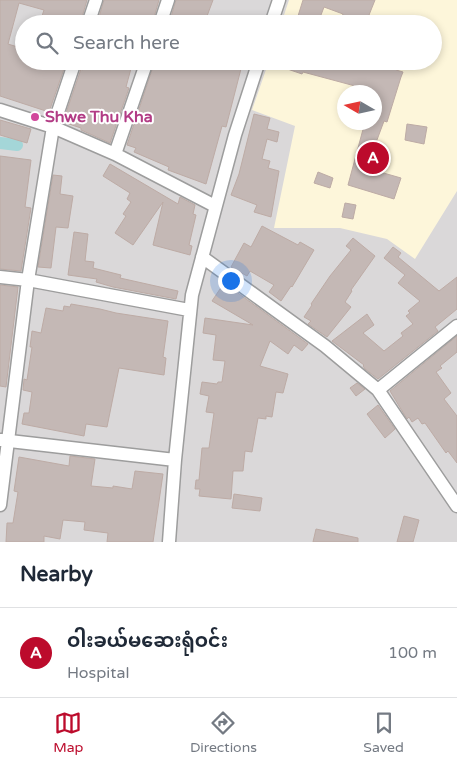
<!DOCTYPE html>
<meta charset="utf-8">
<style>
:root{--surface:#fff;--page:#f6f6f7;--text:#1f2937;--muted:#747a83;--line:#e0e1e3;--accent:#bc0b2c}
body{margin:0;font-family:"Varela Round","Noto Sans Myanmar",sans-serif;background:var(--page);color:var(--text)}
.compass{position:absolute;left:337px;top:85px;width:45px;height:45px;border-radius:50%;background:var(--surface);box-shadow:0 2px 8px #0003;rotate:279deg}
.you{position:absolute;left:230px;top:280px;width:18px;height:18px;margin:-12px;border:4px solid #fff;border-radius:50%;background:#1a73e8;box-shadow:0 0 0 8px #1a73e833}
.badge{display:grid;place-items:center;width:32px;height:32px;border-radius:50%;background:var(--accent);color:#fff;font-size:16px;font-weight:700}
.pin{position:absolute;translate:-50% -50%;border:2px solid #fff;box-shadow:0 1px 5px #0006}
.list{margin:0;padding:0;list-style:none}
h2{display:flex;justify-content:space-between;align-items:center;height:65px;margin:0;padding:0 20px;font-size:21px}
h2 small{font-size:16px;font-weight:400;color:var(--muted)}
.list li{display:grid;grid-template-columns:32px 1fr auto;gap:15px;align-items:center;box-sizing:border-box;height:90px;padding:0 20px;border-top:1px solid var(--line)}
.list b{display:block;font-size:19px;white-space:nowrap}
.list p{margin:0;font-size:16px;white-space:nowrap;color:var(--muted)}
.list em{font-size:16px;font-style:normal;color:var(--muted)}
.icon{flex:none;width:28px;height:28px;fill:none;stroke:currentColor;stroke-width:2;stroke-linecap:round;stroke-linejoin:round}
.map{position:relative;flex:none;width:457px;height:542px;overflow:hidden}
.search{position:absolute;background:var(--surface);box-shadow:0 2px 8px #0003;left:15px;right:15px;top:15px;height:55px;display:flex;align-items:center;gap:12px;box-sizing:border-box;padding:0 18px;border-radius:28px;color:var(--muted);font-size:19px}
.sheet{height:155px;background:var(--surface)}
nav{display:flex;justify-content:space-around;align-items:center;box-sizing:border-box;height:70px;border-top:1px solid var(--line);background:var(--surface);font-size:14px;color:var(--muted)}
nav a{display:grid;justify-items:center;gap:2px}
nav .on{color:var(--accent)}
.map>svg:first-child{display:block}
.residential{fill:#dad8d9;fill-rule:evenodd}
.education{fill:#fdf6da;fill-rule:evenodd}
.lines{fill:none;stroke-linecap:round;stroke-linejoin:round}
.canal{stroke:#a4d6d8;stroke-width:12}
.building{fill:#c4b8b5;stroke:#bdaba5}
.minor-casing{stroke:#9d9d9d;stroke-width:15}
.minor{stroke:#fff;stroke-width:12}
.hotel-dot{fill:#d1479c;stroke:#fff;stroke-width:2}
.labels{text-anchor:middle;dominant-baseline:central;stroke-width:4;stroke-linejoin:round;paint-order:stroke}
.hotel-label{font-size:16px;font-weight:bold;fill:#b23c85;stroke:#fff;text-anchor:start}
</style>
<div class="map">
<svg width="457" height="542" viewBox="0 0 457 542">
<rect width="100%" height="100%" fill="#ede7e2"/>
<path class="residential" d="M0,0h457v542h-457zM24,24h409v37h-409zM344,92h30v30h-30z"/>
<path class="education" d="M289,0h168v191l-42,68 -28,-20 -47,-11h-66l21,-102 -43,-16 17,-49h164v-37h-152zM344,92h30v30h-30z"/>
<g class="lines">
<path class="canal" d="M0,143l17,2"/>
</g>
<path class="building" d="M0,0h87l-7,24h-32l2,-5 -8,-3 2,-6 -25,-7 -11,41 16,5v12h38l4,2 -17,49 -49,-16z
M104,0h55l-7,24h-55z
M176,0h37l-9,24h-35z
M303,0h72l-6,15 21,9h-44l1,-3 -6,-2 2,-5 -19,-7 -6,16 -20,-7z
M86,61h47l-7,26 3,1 -19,55 -29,-13v-2l-18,-6 18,-53 2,1z
M155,61h88l-17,66 -4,-1 -16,58 -38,-14 1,-3 -35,-15 2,-4 -9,-3z
M270,61h129l-3,9 7,2 -2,5 -14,45 -3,-1 -13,35 6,2 -4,12 28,8 -7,21 -46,-14 17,-63h9v-30h-5l1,-2 -67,-18 -1,2 -32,-11z
M254,114l16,4 -3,11 12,3 -2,10 -10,-3 -5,20 8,2 -2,7 11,3 -8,46 -17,-5 3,-7 -26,-10 8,-21z
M0,120l31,9 -4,14 -27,-8z
M407,124l20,3 -3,17 -19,-4z
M0,156l31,4 -6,47 6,1 -10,63 -21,-2z
M110,164l68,40 2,-7 15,8 -2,9 3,1 -7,30 3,1 -2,9 -37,-10 10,-43 -30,43 -18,-12 11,-17 -3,-2 8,-12 -4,-3 3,-6 -27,-17z
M318,172l15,6 -3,10 -16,-5z
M53,175l9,1 -2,18 13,2 -5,32 -12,-1 -5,41 -13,-1z
M345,203l11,2 -3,14 -11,-2z
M262,226l36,19 2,-3 14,8 -22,37 -1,-1 -10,15 -12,-9 5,-7 -24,-14 -3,5 -16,-9 13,-24 7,4z
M74,232l14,2 -3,27 9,1 -1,6 28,7 -1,3 58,13 -2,8 -63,-12 -17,-5 1,-3 -29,-4z
M353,238l22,18 -24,34 1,1 -7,11 6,5 -24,30 -19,-13 3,-3 -7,-4 8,-12 -1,-1 19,-28 21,-26 -5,-4z
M393,247l8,6 -3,4 41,34 18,-14v32l-22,18 3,4 -60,48 -13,-10 -2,-3 1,-1 -32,-24 35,-27 7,11 -11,8 21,18 19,-15 -2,-3 12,-9 -7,-8 4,-3 -2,-2 12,-10 -22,-18 7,-8 -21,-17z
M224,283l84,61 -6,7 -8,-6 -6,9 -18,-13 -10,25 28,8 -5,19 -7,-1 -4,25 -6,-1v3l-8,-1 -6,34 -7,-1 -2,20h-10l-2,28 -32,-3 1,-7h-5l1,-9h3l3,-32h7l5,-35 -8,-1 3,-16 -9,-2 2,-12 15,2 1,-2h4l3,-21 -12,-1 3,-25 -13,-2 2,-15 48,7 -41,-24z
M0,285l18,2 -12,100 -6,-1z
M71,304l29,5 16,4 52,8 -5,36 3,1 -2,17 -45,-7 -12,59 -21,-3 -2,12 -62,-12 2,-11h5l3,-21 -9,-2 1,-11 3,1 5,-33h-2l2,-16 9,2 5,-25 17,3 1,-5 6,1z
M457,336v16l-17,14 2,2 -6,4 15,21 -7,6 13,17v47l-9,-12 -2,2 -21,-30 -3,1 -4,-6 -6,4 -3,-5 -2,2 -17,-28z
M357,383l8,6 -9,7 -6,-8z
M378,405l17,24 -10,9 -18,-24z
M70,456l25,3 -4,27 22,2v-2l19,3 3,-18 28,3 -10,68h-46l1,-9 -24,-3 1,-8 -22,-2 -3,19 -16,-3v6h-38l1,-19h6l5,-31 -4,-1 5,-34 50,9z
M234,494l28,4 -2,13 -28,-3z
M404,516l15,4 -6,22h-16z
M316,529l42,9v4h-45z"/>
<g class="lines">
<defs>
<path id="minor" d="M88,24l8,-24
M160,24l8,-24
M271,24l8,-24
M0,110l53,17 62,27 100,52
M115,154l32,-93
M202,257l123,89 53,44 79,116
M0,277l28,3 161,30
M378,390l79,-64
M1,440l174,20
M0,505l28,-225 25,-153 22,-66
M169,542l6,-82 17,-165 43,-160 24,-74"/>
</defs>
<use href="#minor" class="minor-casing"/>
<use href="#minor" class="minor"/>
</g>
<circle class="hotel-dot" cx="35" cy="117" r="5"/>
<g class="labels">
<g class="hotel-label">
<text x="45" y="117">Shwe Thu Kha</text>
</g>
</g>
</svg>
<svg class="compass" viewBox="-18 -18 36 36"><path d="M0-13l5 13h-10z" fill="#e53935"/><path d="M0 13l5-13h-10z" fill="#747a83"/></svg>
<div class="you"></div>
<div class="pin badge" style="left:373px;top:158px">A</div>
<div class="search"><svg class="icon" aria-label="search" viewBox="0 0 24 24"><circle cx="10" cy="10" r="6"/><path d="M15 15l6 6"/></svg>Search here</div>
</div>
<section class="sheet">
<h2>Nearby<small></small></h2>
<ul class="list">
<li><span class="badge">A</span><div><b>ဝါးခယ်မဆေးရုံဝင်း</b><p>Hospital</p></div><em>100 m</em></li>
</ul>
</section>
<nav>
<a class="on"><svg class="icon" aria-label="map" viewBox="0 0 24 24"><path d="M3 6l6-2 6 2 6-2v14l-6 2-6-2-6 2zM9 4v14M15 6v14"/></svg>Map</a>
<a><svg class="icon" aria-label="directions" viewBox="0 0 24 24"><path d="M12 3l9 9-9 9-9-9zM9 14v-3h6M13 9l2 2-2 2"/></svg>Directions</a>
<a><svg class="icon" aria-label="saved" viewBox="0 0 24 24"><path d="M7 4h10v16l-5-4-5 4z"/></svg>Saved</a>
</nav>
